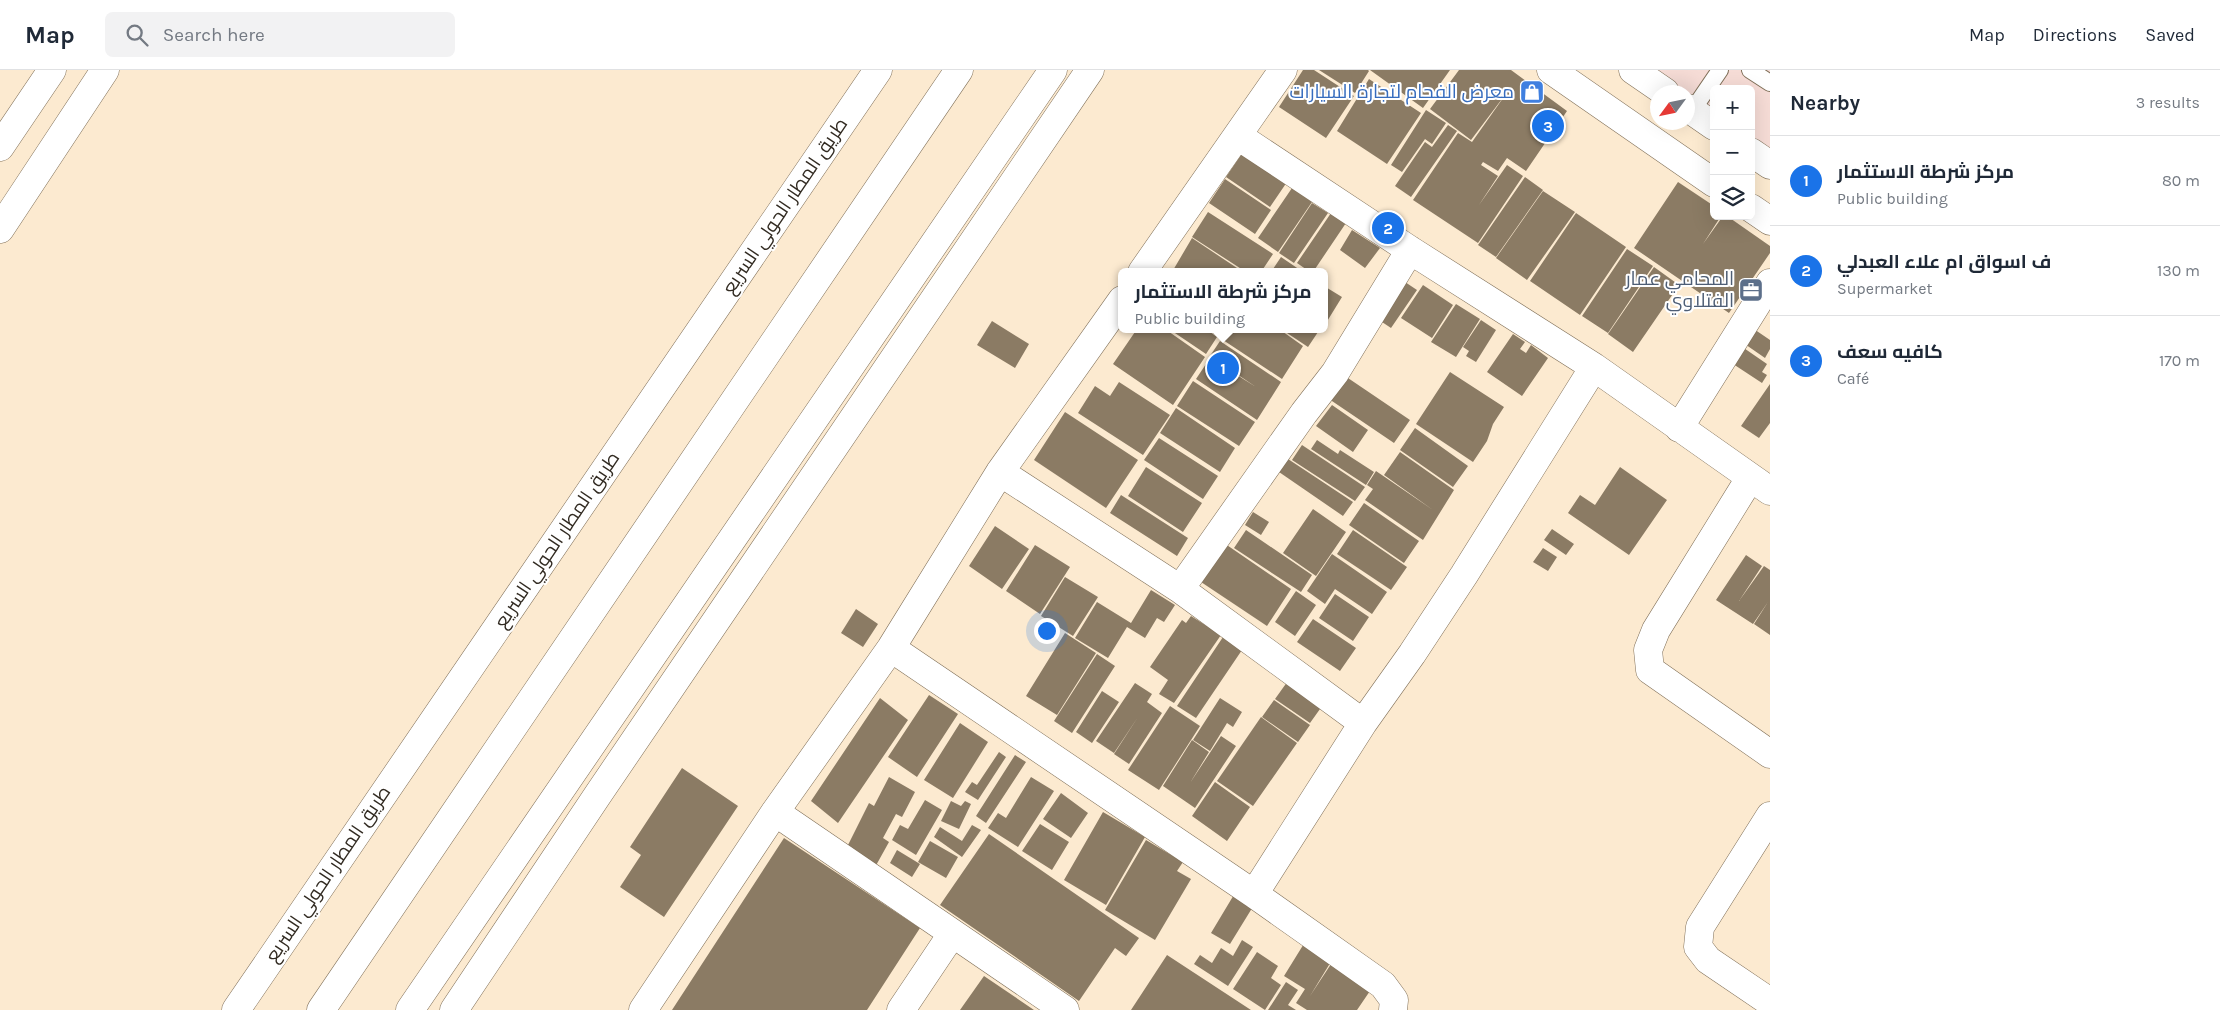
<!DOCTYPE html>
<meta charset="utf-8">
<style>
:root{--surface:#fff;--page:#f2f2f3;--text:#1f2937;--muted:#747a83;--line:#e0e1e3;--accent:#1a73e8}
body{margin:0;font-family:Karla,Cairo,sans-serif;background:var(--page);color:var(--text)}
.controls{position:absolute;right:15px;top:15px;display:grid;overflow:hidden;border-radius:8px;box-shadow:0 5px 20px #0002}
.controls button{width:45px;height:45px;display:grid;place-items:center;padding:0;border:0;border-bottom:1px solid var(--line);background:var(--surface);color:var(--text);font:25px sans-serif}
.compass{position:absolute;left:1650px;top:15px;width:45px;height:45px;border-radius:50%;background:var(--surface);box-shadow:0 5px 20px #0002;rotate:237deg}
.you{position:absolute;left:1046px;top:560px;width:18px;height:18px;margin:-12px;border:4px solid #fff;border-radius:50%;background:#1a73e8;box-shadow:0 0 0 8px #1a73e833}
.badge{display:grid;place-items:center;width:32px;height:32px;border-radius:50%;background:var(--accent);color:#fff;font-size:16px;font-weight:700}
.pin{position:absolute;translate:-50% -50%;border:2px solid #fff;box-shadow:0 1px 5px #0006}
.popup{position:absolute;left:1118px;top:198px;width:210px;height:65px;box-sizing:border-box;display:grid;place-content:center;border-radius:8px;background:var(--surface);filter:drop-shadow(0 1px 4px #0005);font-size:16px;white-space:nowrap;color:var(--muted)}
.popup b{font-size:19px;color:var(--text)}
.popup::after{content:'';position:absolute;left:50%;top:100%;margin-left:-10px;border:10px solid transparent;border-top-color:var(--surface)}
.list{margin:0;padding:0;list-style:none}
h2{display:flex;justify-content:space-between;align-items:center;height:65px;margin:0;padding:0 20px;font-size:21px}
h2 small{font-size:16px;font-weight:400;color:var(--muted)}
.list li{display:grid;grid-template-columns:32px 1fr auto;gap:15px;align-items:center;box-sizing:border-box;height:90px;padding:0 20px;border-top:1px solid var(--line)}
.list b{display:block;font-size:19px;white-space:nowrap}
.list p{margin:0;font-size:16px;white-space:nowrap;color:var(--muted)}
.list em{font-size:16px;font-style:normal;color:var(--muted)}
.icon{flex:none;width:28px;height:28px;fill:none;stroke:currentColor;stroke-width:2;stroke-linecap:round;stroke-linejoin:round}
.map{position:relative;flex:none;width:1770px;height:940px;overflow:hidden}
header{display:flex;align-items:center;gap:30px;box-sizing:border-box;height:70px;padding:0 25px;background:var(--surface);border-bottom:1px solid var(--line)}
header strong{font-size:24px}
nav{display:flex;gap:28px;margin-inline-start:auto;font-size:18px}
.search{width:350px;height:45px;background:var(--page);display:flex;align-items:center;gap:12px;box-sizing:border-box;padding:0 18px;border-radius:8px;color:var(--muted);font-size:19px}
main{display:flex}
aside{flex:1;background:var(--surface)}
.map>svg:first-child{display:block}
.commercial{fill:#f6dcd6}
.building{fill:#8b7b64}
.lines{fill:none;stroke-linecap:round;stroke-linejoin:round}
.service-casing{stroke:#807059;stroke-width:18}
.minor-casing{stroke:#807059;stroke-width:29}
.tertiary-casing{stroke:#807059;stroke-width:29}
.trunk-casing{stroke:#807059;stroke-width:29}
.service{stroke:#fff;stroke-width:16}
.minor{stroke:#fff;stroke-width:28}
.tertiary{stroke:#fff;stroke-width:28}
.trunk{stroke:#fff;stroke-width:28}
.labels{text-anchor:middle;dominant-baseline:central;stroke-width:4;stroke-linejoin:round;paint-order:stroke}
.shop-label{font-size:19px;fill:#366cbe;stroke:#fff;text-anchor:end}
.street-label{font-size:19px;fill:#322b22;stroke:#fff}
.service-label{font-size:19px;fill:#4e5e75;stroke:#fff;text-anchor:end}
</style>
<header>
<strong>Map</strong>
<div class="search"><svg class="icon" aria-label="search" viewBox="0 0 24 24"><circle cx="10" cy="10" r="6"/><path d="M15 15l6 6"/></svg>Search here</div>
<nav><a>Map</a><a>Directions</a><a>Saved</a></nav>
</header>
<main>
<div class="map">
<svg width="1770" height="940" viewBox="0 0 1770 940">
<rect width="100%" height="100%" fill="#fcead0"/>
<path class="commercial" d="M1649,0h121v83l-19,-12v-52h-37v26l-26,-18v-5h-6z"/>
<path class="building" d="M1303,0h11l40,26 -28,42 -47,-31z
M1319,0h49l1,1 -14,22z
M1370,0h80l-27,38z
M1459,0h52l56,41 -41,60 -19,-13 -9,13 -15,-9 -2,3 17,11 -19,29 28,-40 16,11 -45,67 -65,-43 45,-67 14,9 36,-51 -37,49 -41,-31z
M1369,9l52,34 -34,51 -50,-33z
M1426,40l20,13 -14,21 -7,-5 -23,33 -11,-7z
M1448,55l9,6 -46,66 -16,-11 30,-44 7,5z
M1243,82l44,30 -17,25 -44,-30z
M1525,107l18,13 -47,67 -18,-12z
M1225,109l46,31 -16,24 -46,-31z
M1678,112l36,24v10h7l-18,28 20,-28h4l43,30v7l-41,60 -95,-65z
M1292,118l20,14 -34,50 -20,-14z
M1543,121l32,21 -48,68 -31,-22z
M1312,133l16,10 -34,50 -15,-10z
M1208,142l65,42 -12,18h-15l-54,-35z
M1331,143l15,10 -33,49h-3l-13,-9z
M1576,143l50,34 -46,68 -50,-34z
M1352,160l28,18 -15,20 -25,-18z
M1192,168l51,34h-71z
M1627,179l26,17 -45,67 -26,-17z
M1281,187l22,15h-32z
M1654,197l25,18 -46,67 -25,-18z
M1405,212l12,8 -26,38 -12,-8z
M1423,215l30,20 -21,33 -31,-20z
M1324,216l18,11 -16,26 -2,-1z
M1456,234l24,15 -24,38 -25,-15z
M1481,250l15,10 -20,32 -10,-6 3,-5 -6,-4z
M992,251l37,23 -14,24 -38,-23z
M1748,255l22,15v9l-5,9 -26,-18z
M1137,259h28l40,28 -32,48 -60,-41z
M1169,259h37l11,8 -11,17z
M1207,259h15l-5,7z
M1226,259h53l24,17 -21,33 -62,-41z
M1281,259h39l-12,18z
M1513,264l12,8 -5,7 6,4 5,-8 17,13 -26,38 -35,-24z
M1220,271l61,41 -24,38 -61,-41 14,-21 46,29 -46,-31z
M1738,274l29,20 -5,8 5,3 -5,8 -35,-23z
M1450,302l54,35 -11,17 -6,17 -14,21 -57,-38z
M1345,306l65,44 -16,23 -65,-44z
M1193,311l62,41 -16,24 -62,-40z
M1119,312l51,33 -27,40 -65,-42 17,-27 15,10z
M1770,314v39l-11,15 -18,-12z
M1332,335l36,25 -15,22 -37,-26z
M1176,338l59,40 -15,24 -60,-39z
M1065,342l73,48 -32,48 -72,-48z
M1415,358l53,38 -15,21 -53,-37z
M1159,368l59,38 -15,23 -59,-39z
M1317,370l21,14 2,-4 34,22 -8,13 -55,-36z
M1302,375l63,42 -10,14 -63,-41z
M1400,382l54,38 -31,50 -58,-40 8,-11 -6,-4 9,-14 57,39 -49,-35z
M1288,389l65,43 -10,14 -64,-44z
M1146,397l56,36 -19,29 -55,-36z
M1620,397l47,33 -38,55 -61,-42 12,-18 15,10z
M1121,425l67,43 -11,18 -67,-43z
M1364,433l55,38 -15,22 -55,-38z
M1313,439l33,23 -30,44 -33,-23z
M1253,442l16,10 -8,13 -16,-10z
M995,456l34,23 -27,40 -33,-23z
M1552,459l22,15 -8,11 -22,-15z
M1246,460l66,45 -11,17 -67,-44z
M1353,460l54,37 -16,23 -54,-36z
M1221,471l70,48 -24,37 -72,-48z
M1035,475l35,22 -30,47 -34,-23z
M1543,478l14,9 -9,14 -15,-9z
M1332,484l55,38 -15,22 -37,-25 -10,15 -18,-13z
M1746,485l16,11 -23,35 25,-35 6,4v65l-16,-11 14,-22 -15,22 -37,-24z
M1065,507l33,20 -25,39 -32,-20z
M1151,520l24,15 -11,17 -7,-4 -12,20 -18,-11 -19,31 -33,-20 22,-36 34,21z
M1296,521l20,14 -21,31 -20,-14z
M1335,524l34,23 -16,24 -34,-23z
M856,539l22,15 -15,23 -22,-14z
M1191,546l30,19 -47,68 -15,-9 9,-14 -18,-13 32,-47 4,3z
M1313,549l43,29 -16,23 -43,-29z
M1065,563l31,20 -39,62 -31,-19z
M1223,567l19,13 -46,68 -19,-12z
M1097,584l18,12 -43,67 -18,-12z
M1290,608l35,24 -15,21 -35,-24z
M1135,613l17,11 -5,8 15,11 -33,51 -15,-10 24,-37 -24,36 -18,-12z
M1102,621l17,11 -27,41 -16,-11z
M929,625l29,19 -41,63 -29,-20z
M880,628l28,22 -70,103 -27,-22z
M1220,628l22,14 -9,15 -6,-4 -17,28 -17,-11z
M1274,630l36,25 -12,17 -36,-25z
M1170,636l30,20 -41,64 -31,-20z
M1261,647l36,26 -44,63 -36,-25z
M960,653l28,19 -35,56 -29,-18z
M1221,666l15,10 -41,62 -32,-22 29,-46 17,12 -19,31z
M999,682l7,5 -28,43 -13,-8 7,-10 5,3z
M1015,685l11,7 -40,61 -10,-7z
M682,698l56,38 -74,111 -44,-30 21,-32 -11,-8z
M889,707l26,15 -13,25 -6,-3 -13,24 6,4 -15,27 -30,-16 25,-50 5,3z
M1031,707l23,14 -36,56 -30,-19 10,-15 8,5z
M1215,712l35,25 -23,34 -35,-25z
M1061,723l27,20 -17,25 -28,-19z
M925,730l17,10 -26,45 -24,-15 8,-15 8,4z
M951,731l10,5 4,-5 6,3 -12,25 -18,-8z
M1103,742l42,25 -39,68 -42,-25z
M1040,754l29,18 -17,28 -30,-19z
M972,755l9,5 -19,27 -28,-20 6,-10 22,14z
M989,764l150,104 -13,18 -11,-8 -36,53 -139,-96z
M784,768l136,90 -53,82h-195z
M1146,770l37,22 -6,9 14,8 -36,61 -50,-30z
M930,771l28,16 -12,21 -28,-16z
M897,780l23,14 -8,13 -22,-14z
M1235,823l19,12 -24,39 -19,-11z
M1242,870l11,7 -25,39 -34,-22 6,-9 12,8 9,-15 12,8z
M1305,872l27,18 -22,36 23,-35 39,27 -15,22h-50l-11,-7 9,-14 -21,-13z
M1257,882l21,14 -7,12 10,7 -16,25 -32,-21z
M1167,885l84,55h-120z
M984,906l50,34h-74z
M1286,912l12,8 -10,15 8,5h-28z"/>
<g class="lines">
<defs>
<path id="service" d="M1750,0l20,13
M1692,41l28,-41"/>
<path id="minor" d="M1238,66l172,114 184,117 176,124
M1142,202l141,-202
M1679,358l91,-145
M1000,402l180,117 183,134
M1750,408l-94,152 -8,20 2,20 120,84
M1180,519l124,-176 31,-40 75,-123
M891,578l363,246 129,91 11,15 -1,10
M775,742l290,198
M1770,746l-70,111 -2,20 10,13 62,42
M1254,824l109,-171 49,-69 52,-79 130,-208
M643,940l132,-198 116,-164 109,-176 122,-172
M901,940l51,-76"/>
<path id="tertiary" d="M1551,0l163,113
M1633,0l32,22
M1688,38l26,18
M0,77l52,-77
M1751,82l19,13
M1751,138l19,13
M0,159l105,-159
M410,940l643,-940
M454,940l143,-214 493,-726"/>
<path id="trunk" d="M236,940l642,-940
M321,940l638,-940"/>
</defs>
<use href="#service" class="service-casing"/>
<use href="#minor" class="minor-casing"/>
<use href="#tertiary" class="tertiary-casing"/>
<use href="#trunk" class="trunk-casing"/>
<use href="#service" class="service"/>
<use href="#minor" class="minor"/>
<use href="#tertiary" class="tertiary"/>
<use href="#trunk" class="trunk"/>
</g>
<defs>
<symbol id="shop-square" viewBox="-11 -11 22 22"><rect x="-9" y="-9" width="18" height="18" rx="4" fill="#3f7fe0" stroke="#fff"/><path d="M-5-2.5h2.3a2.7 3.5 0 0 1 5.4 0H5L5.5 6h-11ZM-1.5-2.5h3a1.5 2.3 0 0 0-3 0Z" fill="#fff"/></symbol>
<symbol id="office-square" viewBox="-11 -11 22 22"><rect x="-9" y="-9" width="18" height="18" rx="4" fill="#5c6f8a" stroke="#fff"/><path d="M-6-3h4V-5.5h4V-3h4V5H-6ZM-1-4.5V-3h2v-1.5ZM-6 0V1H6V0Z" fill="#fff"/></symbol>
</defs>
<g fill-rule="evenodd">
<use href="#shop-square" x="1518" y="8" width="28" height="28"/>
<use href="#office-square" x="1737" y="206" width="28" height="28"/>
</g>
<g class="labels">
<g class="shop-label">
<text x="1514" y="22">معرض الفحام لتجارة السيارات</text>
</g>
<g class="street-label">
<text transform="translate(785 136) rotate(-56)">طريق المطار الحولي السريع</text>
<text transform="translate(557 470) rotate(-56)">طريق المطار الحولي السريع</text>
<text transform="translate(328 804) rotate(-56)">طريق المطار الحولي السريع</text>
</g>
<g class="service-label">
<text x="1734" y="209">المحامي عمار<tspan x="1734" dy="22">الفتلاوي</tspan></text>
</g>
</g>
</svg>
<div class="controls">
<button>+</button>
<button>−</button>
<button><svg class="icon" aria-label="layers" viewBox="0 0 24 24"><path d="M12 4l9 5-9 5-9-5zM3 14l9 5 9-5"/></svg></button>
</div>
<svg class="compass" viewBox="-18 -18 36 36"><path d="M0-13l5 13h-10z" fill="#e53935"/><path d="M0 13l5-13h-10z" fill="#747a83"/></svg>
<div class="you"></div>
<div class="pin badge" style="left:1223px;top:298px">1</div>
<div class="popup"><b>مركز شرطة الاستثمار</b>Public building</div>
<div class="pin badge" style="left:1388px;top:158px">2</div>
<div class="pin badge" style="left:1548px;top:56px">3</div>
</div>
<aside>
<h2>Nearby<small>3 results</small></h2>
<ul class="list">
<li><span class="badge">1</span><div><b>مركز شرطة الاستثمار</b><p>Public building</p></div><em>80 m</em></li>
<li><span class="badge">2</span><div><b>ف اسواق ام علاء العبدلي</b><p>Supermarket</p></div><em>130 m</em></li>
<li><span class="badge">3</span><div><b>كافيه سعف</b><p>Café</p></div><em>170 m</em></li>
</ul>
</aside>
</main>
